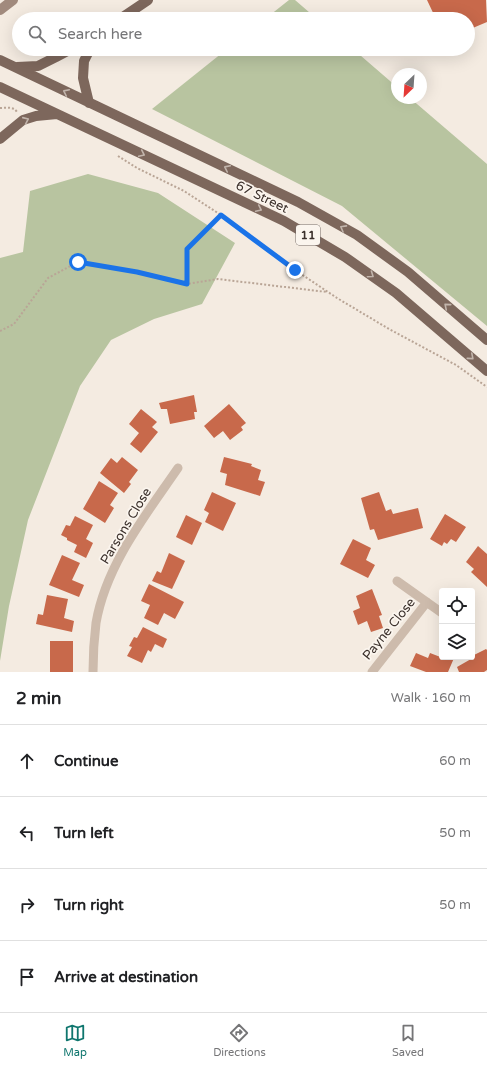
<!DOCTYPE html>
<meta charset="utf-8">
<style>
:root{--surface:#fff;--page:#f6f6f6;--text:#202124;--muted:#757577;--line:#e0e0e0;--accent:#0f766e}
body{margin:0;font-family:"Varela Round",sans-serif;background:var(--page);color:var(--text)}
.controls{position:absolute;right:12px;bottom:12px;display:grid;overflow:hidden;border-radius:4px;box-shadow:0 4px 16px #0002}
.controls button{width:36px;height:36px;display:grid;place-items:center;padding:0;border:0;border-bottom:1px solid var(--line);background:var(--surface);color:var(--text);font:20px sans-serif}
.compass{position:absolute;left:391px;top:68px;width:36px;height:36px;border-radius:50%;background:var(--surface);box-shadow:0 4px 16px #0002;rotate:205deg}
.stop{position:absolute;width:12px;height:12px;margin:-9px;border:3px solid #1a73e8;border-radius:50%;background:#fff}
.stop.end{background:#1a73e8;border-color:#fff;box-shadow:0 1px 4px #0008}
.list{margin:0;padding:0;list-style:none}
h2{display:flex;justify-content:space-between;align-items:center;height:52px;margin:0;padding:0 16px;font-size:17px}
h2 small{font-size:13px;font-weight:400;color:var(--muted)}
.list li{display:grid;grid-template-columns:26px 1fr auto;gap:12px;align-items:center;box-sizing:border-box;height:72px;padding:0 16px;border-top:1px solid var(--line)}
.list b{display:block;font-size:15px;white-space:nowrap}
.list em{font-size:13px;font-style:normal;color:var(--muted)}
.icon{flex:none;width:22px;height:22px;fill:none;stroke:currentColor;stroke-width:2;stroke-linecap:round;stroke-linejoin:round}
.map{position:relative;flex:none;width:487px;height:672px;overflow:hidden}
.search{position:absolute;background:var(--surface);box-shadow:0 4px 16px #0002;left:12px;right:12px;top:12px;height:44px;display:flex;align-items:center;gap:10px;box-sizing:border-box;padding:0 14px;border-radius:22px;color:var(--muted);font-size:15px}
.sheet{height:340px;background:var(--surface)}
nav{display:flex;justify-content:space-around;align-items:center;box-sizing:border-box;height:56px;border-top:1px solid var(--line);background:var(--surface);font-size:11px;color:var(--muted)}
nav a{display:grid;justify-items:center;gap:2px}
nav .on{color:var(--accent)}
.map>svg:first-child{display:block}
.green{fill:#b8c4a0}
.building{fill:#c8694b}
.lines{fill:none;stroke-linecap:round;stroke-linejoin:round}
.path{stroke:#b9a596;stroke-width:2;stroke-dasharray:2 2;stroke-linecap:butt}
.street{stroke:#cdbbac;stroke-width:9}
.secondary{stroke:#a18a7d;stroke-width:10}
.primary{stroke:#7d675c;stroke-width:10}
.oneway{stroke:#c2b5ac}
.route{stroke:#1a73e8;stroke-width:5}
.labels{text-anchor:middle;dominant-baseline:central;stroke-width:3.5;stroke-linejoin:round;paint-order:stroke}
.shield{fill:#fbf5ee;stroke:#756b66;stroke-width:1}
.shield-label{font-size:12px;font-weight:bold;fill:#3b302b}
.street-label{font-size:13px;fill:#3b302b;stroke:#fbf5ee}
</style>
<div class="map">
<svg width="487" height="672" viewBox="0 0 487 672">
<rect width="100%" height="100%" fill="#f4ebe1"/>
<path class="green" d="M289,0h6l22,19h-52z
M227,49h126l44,38v11h13l77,66v162l-145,-120 -190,-97z
M88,174l70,19 77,50 -33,61 -48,15 -43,21 -31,46 -52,134 -19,86 -9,55v-403l23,-6 7,-61z"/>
<path class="building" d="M427,0h59l1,22 -19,8v-11h-32z
M194,395l3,17h-3l1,7 -25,5 -3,-15h-6l-2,-6z
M229,404l17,19 -5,4 2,3 -13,10 -7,-9 -9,7 -10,-12z
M141,409l16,13 -5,5 6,5 -17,21 -11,-9 9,-11 -10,-9z
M122,457l16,13 -9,12 2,2 -7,9 -24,-20 11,-15 6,5z
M224,457l28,7 -1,2 10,4 -3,10 7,2 -5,14 -35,-11 2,-11 -7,-2z
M99,481l19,12 -8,12 4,3 -9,15 -22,-14z
M212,492l24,11 -13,28 -18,-9 4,-9 -5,-3z
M379,492l7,19 5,-2 2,5 25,-6 5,20 -45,12 -4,-11 -4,1 -9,-32z
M445,514l21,13 -10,15 -5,-3 -4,5 -3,-2 -2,4 -12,-7z
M186,515l16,8 -10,22 -16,-8z
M75,516l18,9 -7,14 7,4 -7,15 -12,-6 3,-7 -10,-5v-2l-6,-3 5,-10 4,1z
M353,539l18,9 -5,12 9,5 -7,13 -28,-14z
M478,546l9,8v33l-16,-15 3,-3 -8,-7z
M169,553l16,8 -13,28 -20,-8 5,-10 4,2z
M62,555l18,8 -8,17 12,5 -5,12 -30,-12z
M149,584l35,18 -9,17 -11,-6 -6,12 -14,-7 6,-13 -9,-4z
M372,589l10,26 -3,1 4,12 -12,4 -4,-11 -9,4 -5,-14 7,-3 -4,-12z
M47,595l21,4 -4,19 10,3 -2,11 -36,-8 2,-10 5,1z
M143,627l24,12 -4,9 -8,-4 -4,8 -3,-2 -6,13 -15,-7 5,-9 -3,-1 5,-9 3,1z
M50,641h23v31h-23z
M486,649l1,1v20l-3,2h-25l-2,-5 14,-8 -1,-2h2v-1z
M416,653l12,5 2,-5 13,5 1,-1h6l4,1 -6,14h-22l-16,-6z"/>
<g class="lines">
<path class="path" d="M0,108c6,0 13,-2 17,4
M118,156l19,12 47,23 37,24 74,55 42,28 52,31 67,36 31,22
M187,284v-35l34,-34
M0,331l14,-7 34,-46 30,-16 59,10 50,12 31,-5 109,13"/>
<path class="street" d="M397,581l45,32
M93,672c0,-16 1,-33 3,-49 10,-58 49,-107 82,-155
M372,672l55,-70"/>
<path class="secondary" d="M0,10l13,-10"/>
<path class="primary" d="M120,19l28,-19
M0,60l298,142 59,33 51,37 79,68
M17,67l21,-1 18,-9 15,-8
M0,87l284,134 61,36 51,36 91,78
M89,103l-6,-25 1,-17 6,-12
M0,139l23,-19 13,-4 21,-2"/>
</g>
<defs><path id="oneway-chevron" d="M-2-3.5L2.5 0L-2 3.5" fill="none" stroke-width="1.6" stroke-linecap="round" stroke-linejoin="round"/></defs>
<g class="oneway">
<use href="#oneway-chevron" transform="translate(66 92) rotate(-154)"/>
<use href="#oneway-chevron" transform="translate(26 120) rotate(-24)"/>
<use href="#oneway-chevron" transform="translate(142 154) rotate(25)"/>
<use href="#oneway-chevron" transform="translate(227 168) rotate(-154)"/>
<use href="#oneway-chevron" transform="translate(259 209) rotate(25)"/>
<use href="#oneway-chevron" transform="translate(343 228) rotate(-151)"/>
<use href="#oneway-chevron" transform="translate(371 275) rotate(35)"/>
<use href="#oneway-chevron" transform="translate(447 306) rotate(-140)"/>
<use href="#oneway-chevron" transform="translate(471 357) rotate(41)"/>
</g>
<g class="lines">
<path class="route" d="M78,262l59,10 50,12v-35l34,-34 74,55"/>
</g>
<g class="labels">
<rect class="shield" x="296" y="225" width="24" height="20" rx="3"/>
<g class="shield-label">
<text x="308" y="235">11</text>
</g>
<g class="street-label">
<text transform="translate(262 197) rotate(26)">67 Street</text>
<text transform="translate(126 526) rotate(-59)">Parsons Close</text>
<text transform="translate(389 629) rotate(-51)">Payne Close</text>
</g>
</g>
</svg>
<div class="controls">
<button><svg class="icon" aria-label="locate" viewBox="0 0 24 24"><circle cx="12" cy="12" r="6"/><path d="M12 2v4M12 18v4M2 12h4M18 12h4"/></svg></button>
<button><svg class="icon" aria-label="layers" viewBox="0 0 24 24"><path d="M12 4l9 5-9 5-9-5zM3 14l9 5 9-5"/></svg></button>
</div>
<svg class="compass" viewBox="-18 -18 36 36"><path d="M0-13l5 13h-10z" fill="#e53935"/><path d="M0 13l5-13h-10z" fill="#757577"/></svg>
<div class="stop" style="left:78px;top:262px"></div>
<div class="stop end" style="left:295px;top:270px"></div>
<div class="search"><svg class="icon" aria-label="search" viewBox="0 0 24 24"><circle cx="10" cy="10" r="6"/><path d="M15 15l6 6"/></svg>Search here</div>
</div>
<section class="sheet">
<h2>2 min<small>Walk · 160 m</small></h2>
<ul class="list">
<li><svg class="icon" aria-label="ahead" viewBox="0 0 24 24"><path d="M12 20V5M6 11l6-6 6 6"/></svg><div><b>Continue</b></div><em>60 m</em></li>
<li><svg class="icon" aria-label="left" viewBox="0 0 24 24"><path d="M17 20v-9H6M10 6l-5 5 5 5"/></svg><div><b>Turn left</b></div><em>50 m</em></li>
<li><svg class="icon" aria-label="right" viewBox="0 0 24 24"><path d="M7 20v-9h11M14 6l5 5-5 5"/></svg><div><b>Turn right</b></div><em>50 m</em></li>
<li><svg class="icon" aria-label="arrive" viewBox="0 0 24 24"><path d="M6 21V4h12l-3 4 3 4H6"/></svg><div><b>Arrive at destination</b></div></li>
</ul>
</section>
<nav>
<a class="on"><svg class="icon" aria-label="map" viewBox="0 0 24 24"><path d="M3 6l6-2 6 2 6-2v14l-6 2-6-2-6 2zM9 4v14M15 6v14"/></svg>Map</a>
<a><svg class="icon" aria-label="directions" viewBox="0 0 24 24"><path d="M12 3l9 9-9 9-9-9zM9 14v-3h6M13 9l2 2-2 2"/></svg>Directions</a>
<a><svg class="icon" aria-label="saved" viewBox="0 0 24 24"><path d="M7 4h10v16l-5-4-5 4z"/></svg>Saved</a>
</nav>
